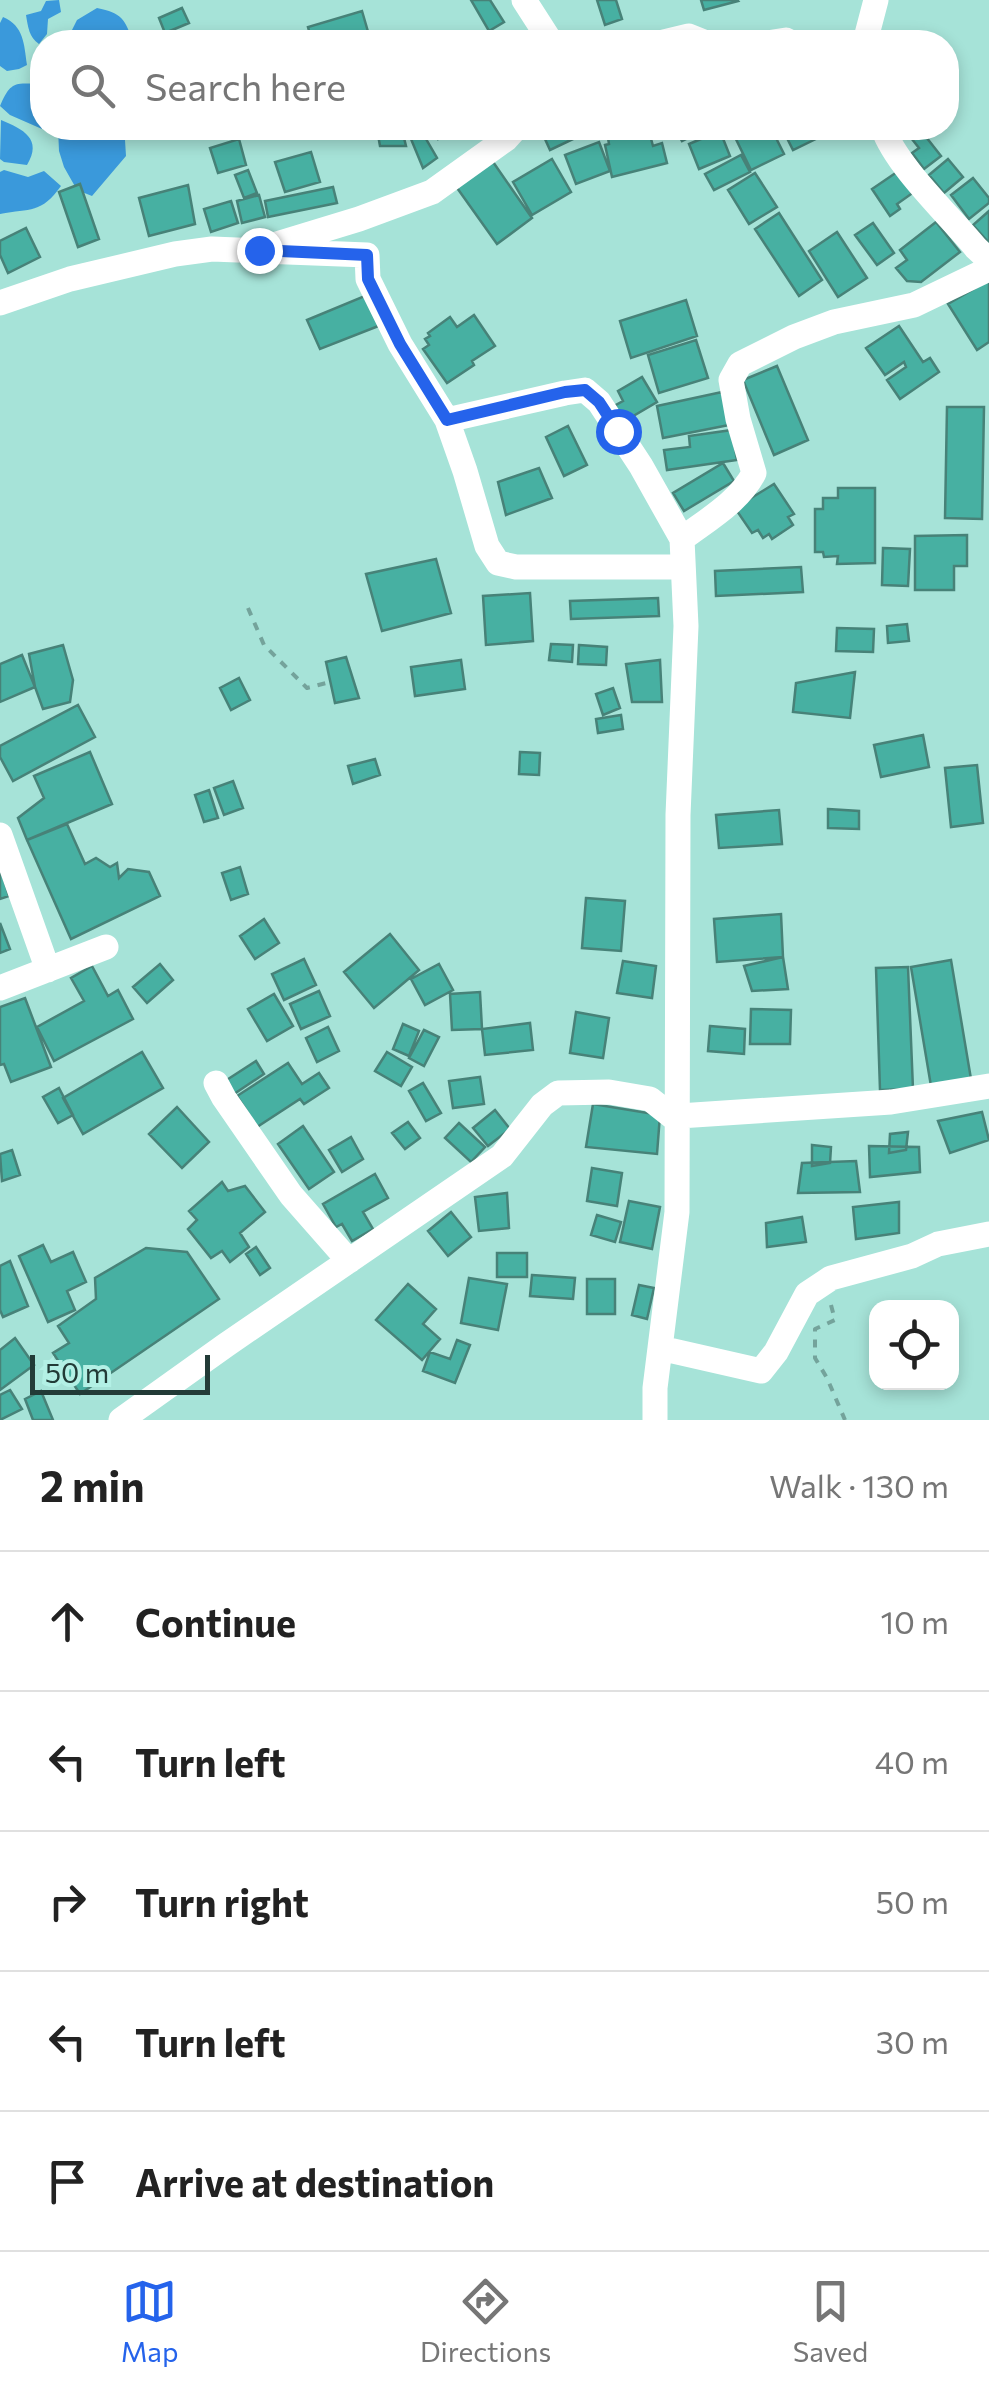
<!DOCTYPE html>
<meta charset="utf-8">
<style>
:root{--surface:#fff;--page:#f6f6f6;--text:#222;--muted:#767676;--line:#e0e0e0;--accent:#2563eb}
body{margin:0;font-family:Commissioner,sans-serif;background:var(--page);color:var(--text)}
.controls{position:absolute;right:30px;bottom:30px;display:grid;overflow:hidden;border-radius:20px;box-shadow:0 5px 15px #0003}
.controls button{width:90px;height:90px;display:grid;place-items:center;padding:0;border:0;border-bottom:2px solid var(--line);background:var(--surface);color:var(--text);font:50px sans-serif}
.scale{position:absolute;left:30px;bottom:25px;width:180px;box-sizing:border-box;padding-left:10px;border:5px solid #223b37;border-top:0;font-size:28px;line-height:35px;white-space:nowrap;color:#223b37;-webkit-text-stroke:8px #b3f0e5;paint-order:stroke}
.stop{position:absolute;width:30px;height:30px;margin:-22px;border:8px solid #2563eb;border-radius:50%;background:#fff}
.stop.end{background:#2563eb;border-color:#fff;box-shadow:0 2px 10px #0008}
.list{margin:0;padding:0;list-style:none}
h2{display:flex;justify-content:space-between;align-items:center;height:130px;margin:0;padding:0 40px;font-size:42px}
h2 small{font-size:32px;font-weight:400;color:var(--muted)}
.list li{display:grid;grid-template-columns:65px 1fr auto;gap:30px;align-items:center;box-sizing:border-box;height:140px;padding:0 40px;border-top:2px solid var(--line)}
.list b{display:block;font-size:38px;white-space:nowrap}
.list em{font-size:32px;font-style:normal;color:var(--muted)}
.icon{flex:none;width:55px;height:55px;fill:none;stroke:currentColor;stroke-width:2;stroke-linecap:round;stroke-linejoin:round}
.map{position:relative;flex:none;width:989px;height:1420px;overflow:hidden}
.search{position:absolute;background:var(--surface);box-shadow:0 5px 15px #0003;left:30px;right:30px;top:30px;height:110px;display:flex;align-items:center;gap:25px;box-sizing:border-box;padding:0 35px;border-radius:40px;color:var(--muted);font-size:38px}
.sheet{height:830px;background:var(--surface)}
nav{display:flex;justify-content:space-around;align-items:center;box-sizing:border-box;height:140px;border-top:2px solid var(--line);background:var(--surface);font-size:28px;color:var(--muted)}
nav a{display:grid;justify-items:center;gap:5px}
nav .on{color:var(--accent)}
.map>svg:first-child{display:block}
.water{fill:#3a99db}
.building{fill:#47b0a2;stroke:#478278;stroke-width:2.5}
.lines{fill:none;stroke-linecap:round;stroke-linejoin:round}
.path{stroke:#74a39b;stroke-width:4;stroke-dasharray:8 8;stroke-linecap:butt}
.minor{stroke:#fff;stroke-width:25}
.route{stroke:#2563eb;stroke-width:12}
</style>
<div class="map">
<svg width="989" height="1420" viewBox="0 0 989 1420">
<rect width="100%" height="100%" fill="#a6e3d8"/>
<path class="water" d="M59,0l2,12 -13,7 -1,15 -8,10c-10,-7 -11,-17 -13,-29l15,-4 5,-10z
M97,8c25,5 28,11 36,34h-67l11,-22z
M3,17c21,9 21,27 24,48l-8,4 -12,2 -7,-5v-43z
M42,53v47l-5,2 5,11v16l-32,-14 -10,-9c9,-20 12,-24 34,-22l1,-22z
M1,120c22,9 42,19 26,45l-23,-3 -4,-3z
M58,128h61l6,12 1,16 -34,40 -15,-6 -13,-23 -5,-16z
M4,170l24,7 16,-6 17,15c-20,28 -30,22 -61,28v-42z"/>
<path class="building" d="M471,0h19l14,22 -15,9z
M597,0h19l6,19 -17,6z
M701,0h36l1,1 -34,9z
M182,8l7,15 -24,10 -6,-15z
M362,11l9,31h-59l-4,-15z
M431,128h25l-18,11z
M540,128h48l2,3 -40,19z
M597,128h34l-31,9z
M648,128l5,18 9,-3 5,20 -55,14 -7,-32 4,-1 -1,-6z
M675,128h33l-26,13z
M743,128h28l13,26 -33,16 -18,-37z
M782,128h41l3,6 -33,16z
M906,128h13l22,28 -17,13 -12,-16 7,-5 -15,-19z
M720,131l10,25 -31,13 -10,-25z
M422,132l15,26 -14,10 -12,-29z
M403,134l3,12h-26l-2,-11z
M239,139l7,26 -28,8 -8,-25z
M599,142l11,29 -34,13 -11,-29z
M311,152l9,30 -35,10 -10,-30z
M741,155l9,17 -36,18 -9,-16z
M491,159l41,59 -35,26 -42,-59z
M552,159l19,33 -39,23 -19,-33z
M948,159l15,18 -19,16 -15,-18z
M248,170l9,23 -13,5 -9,-23z
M900,170l14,22 -17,12 3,5 -10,7 -18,-27z
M755,173l22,34 -28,17 -21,-34z
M973,178l16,20v5l-20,16 -18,-24z
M80,184l19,55 -21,8 -19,-55z
M188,185l7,39 -46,12 -10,-38z
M333,187l4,16 -69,14 -3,-16z
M259,195l6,22 -23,6 -5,-22z
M231,201l7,22 -27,9 -7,-23z
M989,211v32l-16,-18z
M779,213l43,67 -23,16 -44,-67z
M936,222l24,30 -39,30 -14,-1 -11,-13 11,-8 -7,-10z
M873,223l21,30 -17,12 -22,-30z
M26,228l14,29 -32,16 -8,-18v-14z
M837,232l30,46 -29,19 -29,-46z
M989,280v62l-12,8 -29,-46z
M367,295l14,30 -61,24 -13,-29z
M686,300l11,36 -66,22 -11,-37z
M474,315l21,31 -23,15 2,4 -27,18 -24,-34 6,-4 -4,-6 5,-3 -2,-3 22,-16 7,10z
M899,326l24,36 7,-4 9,14 -39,27 -13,-19 19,-13 -2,-5 -19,13 -19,-27z
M696,340l12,38 -49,15 -11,-38z
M777,366l31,74 -34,15 -31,-75z
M642,377l15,25 -34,20 -9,-16 9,-5 -5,-10z
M722,392l7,33 -66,13 -6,-32z
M947,407h37l-2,112 -37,-1z
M568,426l19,39 -23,11 -18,-39z
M732,430l5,30 -70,10 -3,-20 26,-3 -1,-11z
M723,463l11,18 -50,30 -11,-18z
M539,468l13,30 -46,17 -8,-33z
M774,484l20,30 -6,3 5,8 -21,14 -3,-5 -6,4 -5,-8 -6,3 -17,-25z
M838,488h37v75l-38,1 1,-8 -14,1 -1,-5h-8v-43h8v-11h15z
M967,535v31h-13v24h-39v-54z
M883,548l27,1 -2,37 -26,-1z
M436,559l15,54 -69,18 -16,-57z
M801,567l2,25 -87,4 -1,-25z
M530,593l3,48 -47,4 -3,-49z
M658,598l1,18 -88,3 -1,-18z
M907,624l2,17 -21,2 -1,-17z
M837,628l37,1 -1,23 -37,-1z
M551,644l22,1 -1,17 -23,-2z
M63,645l10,35 -3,22 -27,7 -8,-22 -6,-33z
M579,645l28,2 -1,18 -28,-1z
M22,655l13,32 -35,15v-38z
M346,657l13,41 -24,5 -9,-41z
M461,660l4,29 -50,7 -4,-29z
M660,660l2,42h-30l-6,-38z
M855,672l-5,46 -57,-6 3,-29z
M239,678l11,22 -19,10 -11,-22z
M613,688l7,20 -17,7 -7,-21z
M78,705l17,32 -82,44 -13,-24v-11z
M621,715l2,14 -25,4 -2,-14z
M923,735l6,32 -48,10 -7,-32z
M90,752l22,52 -85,36 -9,-22 26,-20 -10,-22z
M520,752l20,1 -1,22 -20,-1z
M375,759l5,16 -27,9 -5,-18z
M977,765l6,58 -32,4 -6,-59z
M233,781l10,27 -19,7 -10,-27z
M209,790l9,28 -14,4 -9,-27z
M828,809l31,2v18l-31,-1z
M779,810l3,34 -63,4 -3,-33z
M67,824l18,40 11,-6 14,9 7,-4 2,15 9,-9 21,3 11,24 -89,43 -44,-99z
M0,866l9,30 -9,3z
M240,867l8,27 -17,6 -9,-27z
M586,898l39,3 -4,50 -39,-3z
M781,914l2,43 -66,5 -3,-43z
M264,919l15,24 -24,16 -15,-23z
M0,923l10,26 -10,4z
M390,934l29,36 -45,38 -30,-36z
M783,957l5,32 -36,2 -8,-25z
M304,959l12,26 -32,15 -12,-26z
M951,960l20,119 -40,7 -20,-119z
M623,961l33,5 -4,32 -35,-5z
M160,964l13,16 -26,23 -14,-16z
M439,964l14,26 -28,15 -14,-26z
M92,966l16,30 10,-6 15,29 -79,42 -17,-34 47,-26 -13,-23z
M908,967l5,122 -33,1 -4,-122z
M319,991l11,25 -29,13 -11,-25z
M480,992l2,37 -30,1 -2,-36z
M274,994l19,32 -26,15 -19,-32z
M25,998l26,69 -40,15 -7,-18 -4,1v-58z
M751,1009l40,1 -1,34h-40z
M576,1012l33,6 -6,40 -33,-5z
M530,1023l3,27 -48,5 -3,-26z
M403,1024l16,7 -10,25 -16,-7z
M710,1026l35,3 -1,25 -36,-3z
M328,1027l11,24 -22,11 -11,-24z
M424,1030l15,7 -15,29 -15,-8z
M142,1052l21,36 -80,46 -20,-36z
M387,1052l25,15 -11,19 -26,-15z
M256,1061l8,13 -30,20 -9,-13z
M288,1063l14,21 17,-11 10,15 -25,16 -4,-5 -43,28 -20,-31z
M480,1077l4,27 -31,4 -4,-27z
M423,1083l18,30 -15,8 -17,-30z
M59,1088l14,27 -15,8 -15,-26z
M593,1104l67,11 -3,39 -71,-7z
M177,1107l32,35 -27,26 -33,-34z
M495,1110l15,19 -22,17 -15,-18z
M982,1112l7,28 -39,13 -12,-32z
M408,1122l12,16 -15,11 -13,-16z
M459,1123l26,24 -14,15 -26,-24z
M303,1126l31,46 -25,17 -31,-45z
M908,1132l-2,18 -17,3 1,-19z
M351,1137l12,22 -21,13 -13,-22z
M812,1145l19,2 -1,16 -18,3z
M869,1146l50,1 1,25 -50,5z
M12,1150l8,25 -18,6 -2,-27z
M856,1161l4,31 -62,1 4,-30z
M592,1168l30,5 -5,33 -30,-5z
M375,1174l13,24 -25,14 10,17 -21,12 -10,-17 -6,3 -13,-23z
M222,1182l6,9 17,-5 20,26 -25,21 9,14 -19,15 -8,-11 -11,7 -23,-29 9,-9 -8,-9z
M507,1193l2,35 -30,3 -4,-34z
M629,1201l31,6 -8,42 -32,-7z
M899,1202v31l-43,6 -3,-32z
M451,1212l20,25 -23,19 -20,-25z
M597,1215l24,7 -6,20 -24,-7z
M802,1217l4,25 -39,5 -1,-24z
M43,1245l8,17 22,-10 13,30 -19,9 8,19 -27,12 -29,-66z
M256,1247l14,21 -10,7 -14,-21z
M146,1248l41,4 32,47 -139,95 -27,-41 16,-10 -11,-17 38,-27 -1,-21z
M497,1253h30v24h-30z
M10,1261l18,45 -25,11 -3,-7v-44z
M532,1275l43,3 -2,21 -43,-3z
M469,1278l38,6 -9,46 -37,-7z
M587,1279h28v35h-28z
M408,1284l28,25 -13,15 17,15 -18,21 -46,-40z
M639,1285l15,3 -7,31 -15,-4z
M15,1338l19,27 -34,25v-40z
M457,1340l13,5 -15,38 -32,-12 7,-19 20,7z
M10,1390l12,19 -22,11v-25z
M41,1391l12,29h-20l-8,-21z"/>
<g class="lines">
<path class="path" d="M248,608l16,37 43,43 23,-6
M831,1305l4,15 -20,9v29l12,20 18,42"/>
<path class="minor" d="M524,0l27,42
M664,42l25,-6 15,6
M773,42l13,-2 3,2
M865,42l11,-42
M883,128c13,38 66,87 93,120l13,12
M277,244l82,-25 73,-27 74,-53 10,-11
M989,269l-75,36 -80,17 -40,15 -54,27 -9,16 7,39 16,54c-15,29 -47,47 -72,66l4,87 -8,189 -1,397 -17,136 101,23 15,-19 31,-58 24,-16 81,-22 26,-12 51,-10
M0,303l70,-24 105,-25 37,-5 155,6 1,24 32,65 47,76 18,51 22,75 11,17 18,4h167
M447,420l118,-27 20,-3 14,12 42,64 41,73
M0,835l48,135
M0,988l106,-41
M216,1083l8,15 67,97 58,66
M679,1116l212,-14 98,-16
M121,1420l105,-75 276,-189 40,-51 16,-12 51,-1 41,7 29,23
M655,1420v-32l5,-40"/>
</g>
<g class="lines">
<path class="route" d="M259,250l108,5 1,24 32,65 47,76 118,-28 20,-2 14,12 19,29"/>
</g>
</svg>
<div class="controls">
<button><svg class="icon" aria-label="locate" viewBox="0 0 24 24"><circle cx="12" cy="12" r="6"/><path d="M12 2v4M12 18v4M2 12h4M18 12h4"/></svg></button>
</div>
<div class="scale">50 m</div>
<div class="stop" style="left:618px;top:431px"></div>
<div class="stop end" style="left:259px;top:250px"></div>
<div class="search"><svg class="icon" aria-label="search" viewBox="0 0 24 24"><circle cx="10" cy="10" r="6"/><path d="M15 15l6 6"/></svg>Search here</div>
</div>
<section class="sheet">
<h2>2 min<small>Walk · 130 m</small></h2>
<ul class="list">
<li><svg class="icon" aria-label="ahead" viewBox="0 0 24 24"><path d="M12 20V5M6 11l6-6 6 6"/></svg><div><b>Continue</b></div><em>10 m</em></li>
<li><svg class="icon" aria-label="left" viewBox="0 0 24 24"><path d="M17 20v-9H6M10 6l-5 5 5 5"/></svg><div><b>Turn left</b></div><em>40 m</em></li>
<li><svg class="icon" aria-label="right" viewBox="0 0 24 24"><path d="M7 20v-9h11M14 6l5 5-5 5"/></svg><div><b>Turn right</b></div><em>50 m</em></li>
<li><svg class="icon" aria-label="left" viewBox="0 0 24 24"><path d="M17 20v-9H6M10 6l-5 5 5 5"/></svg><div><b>Turn left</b></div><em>30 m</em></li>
<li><svg class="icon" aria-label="arrive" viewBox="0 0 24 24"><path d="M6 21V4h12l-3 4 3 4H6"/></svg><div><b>Arrive at destination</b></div></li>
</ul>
</section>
<nav>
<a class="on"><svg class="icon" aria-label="map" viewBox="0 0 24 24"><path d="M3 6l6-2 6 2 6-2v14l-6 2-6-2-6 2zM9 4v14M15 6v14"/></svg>Map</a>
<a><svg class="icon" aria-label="directions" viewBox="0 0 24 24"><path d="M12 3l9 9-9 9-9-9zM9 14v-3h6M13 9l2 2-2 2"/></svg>Directions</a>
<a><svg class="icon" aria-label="saved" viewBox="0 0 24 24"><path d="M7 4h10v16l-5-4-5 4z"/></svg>Saved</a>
</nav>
